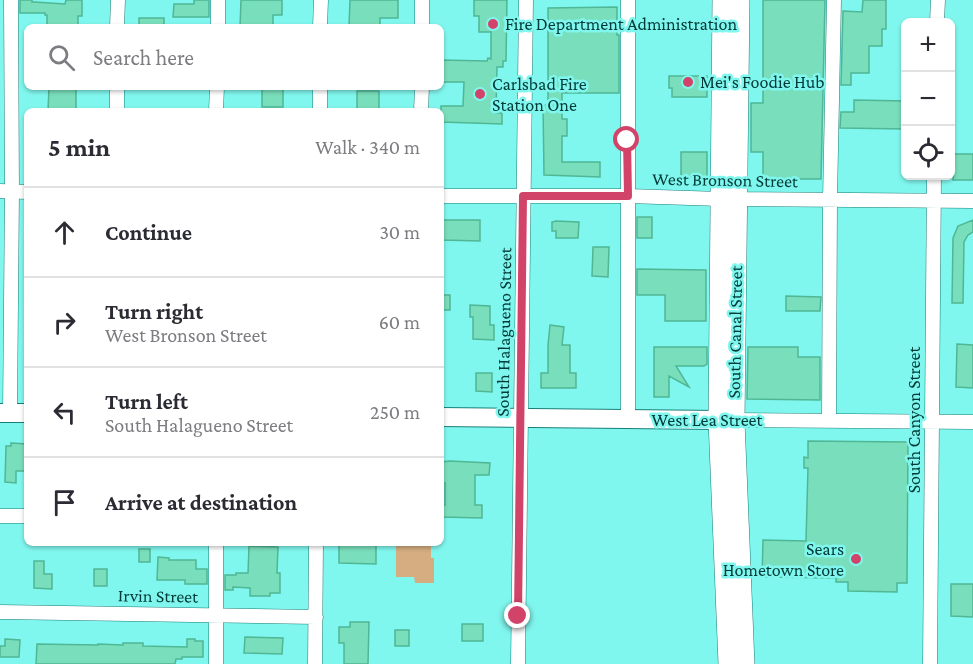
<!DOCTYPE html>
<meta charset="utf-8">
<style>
:root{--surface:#fff;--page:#f2f2f3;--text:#2b2b33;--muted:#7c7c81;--line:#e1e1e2}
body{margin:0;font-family:"Crimson Pro",serif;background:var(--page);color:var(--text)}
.controls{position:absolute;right:18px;top:18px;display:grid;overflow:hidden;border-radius:9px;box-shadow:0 2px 4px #0004}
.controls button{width:54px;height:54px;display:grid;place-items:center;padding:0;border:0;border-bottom:2px solid var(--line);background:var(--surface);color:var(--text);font:30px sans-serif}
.stop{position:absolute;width:18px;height:18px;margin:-14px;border:4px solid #d24369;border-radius:50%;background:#fff}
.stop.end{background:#d24369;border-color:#fff;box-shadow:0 2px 6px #0008}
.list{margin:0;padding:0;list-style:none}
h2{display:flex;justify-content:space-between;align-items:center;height:78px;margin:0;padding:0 24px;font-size:26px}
h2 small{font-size:20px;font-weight:400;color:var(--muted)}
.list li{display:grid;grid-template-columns:39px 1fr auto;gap:18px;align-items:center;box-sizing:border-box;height:90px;padding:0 24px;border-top:2px solid var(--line)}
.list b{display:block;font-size:22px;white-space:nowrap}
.list p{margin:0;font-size:20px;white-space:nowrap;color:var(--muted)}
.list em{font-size:20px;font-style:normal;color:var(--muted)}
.icon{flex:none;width:33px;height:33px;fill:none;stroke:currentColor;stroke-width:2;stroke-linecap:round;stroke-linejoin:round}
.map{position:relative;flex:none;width:973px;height:664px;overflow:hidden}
.search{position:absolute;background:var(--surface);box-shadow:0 2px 4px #0004;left:24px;top:24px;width:420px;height:66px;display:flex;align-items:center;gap:15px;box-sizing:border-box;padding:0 21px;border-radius:9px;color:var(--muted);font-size:22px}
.panel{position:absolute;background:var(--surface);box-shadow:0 2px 4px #0004;left:24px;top:108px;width:420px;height:438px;border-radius:9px}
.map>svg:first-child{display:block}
.green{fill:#d5ad81}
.building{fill:#79debb;stroke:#4fb795;stroke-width:1.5}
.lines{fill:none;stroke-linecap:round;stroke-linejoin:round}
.minor-casing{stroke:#197f79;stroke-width:15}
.major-casing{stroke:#197f79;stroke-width:20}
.highway-casing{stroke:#197f79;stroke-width:22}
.minor{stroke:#fff;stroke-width:14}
.major{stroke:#fff;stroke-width:18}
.highway{stroke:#fff;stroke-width:21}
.route{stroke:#d24369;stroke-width:8}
.poi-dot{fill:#d24369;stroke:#80f7ee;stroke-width:2}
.labels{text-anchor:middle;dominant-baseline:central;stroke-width:5;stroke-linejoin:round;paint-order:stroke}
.poi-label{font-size:18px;fill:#003a37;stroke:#80f7ee;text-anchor:start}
.street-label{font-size:18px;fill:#003a37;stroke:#80f7ee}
</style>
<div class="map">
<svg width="973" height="664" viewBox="0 0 973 664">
<rect width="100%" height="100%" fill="#80f7ee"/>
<path class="green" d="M396,543h35v15h3v25h-19l-1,-6h-18z"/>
<path class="building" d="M20,0h12v2h3l30,2 1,-4h16v16h-4v11h-31v-12h-2v-2h-25z
M194,0h15v17h-36l1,-13h20z
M241,0h41v15h-9v12h-33z
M350,0h48v18h-18v9h-31z
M474,0h33l-1,61h-3v6h-6l-1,46h6v11l-61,-2v-16h22l1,-24h-23v-22l46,1 1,-3 3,1v-27h-12v-16h-5z
M763,0h62l-4,179h-58v-27h-12v-49h12z
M863,0h23v29h-4v17h-13v27h-18v12h-10l2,-74 19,1z
M617,7v28h2v58h-57v26h5v17h-5v26h38v15l-56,-2 -1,-70h5v-97z
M139,18h25v9h-25z
M669,76h38v21h-35v-9h-3z
M49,87h27v23l-28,1z
M262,87h21v20h-21z
M357,91h22v20h-22z
M854,100l52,1v28l-66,-1 1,-16h13z
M681,152h26v25h-26z
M954,154h19v26h-20z
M637,217h15v21h-15z
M441,220h39v21l-39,-1z
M973,220v12l-5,3 -4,7 -1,61h-11l1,-65 5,-12z
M556,221l23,1 -1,16h-22v-7h-4v-9z
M593,247h16l-1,30 -16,-1z
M637,269l69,1v51h-41v-26h-28z
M441,295h9v15h-9z
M786,296l35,1 -1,14h-34z
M470,305l20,1v19h4v15l-21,-1v-22h-3z
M550,325l14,2 -2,18h8v28h6v15h-35v-15h7v-28z
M957,344l16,1v43l-17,-1z
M654,347h53v17l-3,2h-28l13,21 -20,-11v21h-15z
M748,347h50v10h22v43l-73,-1z
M476,373h16v19l-16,-1z
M808,441l100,1 -1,141h-10v9l-49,-1v-9h-12v-4l-74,-1 1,-37 43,1 2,-73h-4v-11l4,1z
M11,443l16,1v27h-11v12l-11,-1 1,-36h5z
M450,461l40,2 -1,12h-14v30h7v13l-41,-1v-12h4v-22h-4v-21z
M339,543h37v21l-37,-1z
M249,546l29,1 -1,26h3v20h-10v3h-20v-8l-17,-1v3h-8v-15h11v-2h12z
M139,549h11v13h-11z
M158,557l11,1v2h27v9h11v15h-22v-4h-28z
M34,561h10v13h8v15l-18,-1z
M94,569h13v17h-13z
M951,584h22v33l-22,-1z
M350,622h19l-1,42h-24v-21h-5v-16h11z
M462,624h21v17h-21z
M395,630h14v16h-14z
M245,637l38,1 -1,16 -38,-1z
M5,639l15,1 -1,17h-19v-11h5z
M187,639h8v2h8v16h-21v2h-6l-1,5h-139l1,-20 61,1v-1l25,1v-2h20v3l44,1z"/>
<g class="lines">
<defs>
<path id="minor" d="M628,0v419
M937,22l1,-22
M117,27l1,-27
M218,27v-27
M320,27l1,-27
M422,27v-27
M117,111v-24
M216,111l1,-24
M320,111v-24
M421,111l1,-24
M0,191l27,1
M441,196h187l93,3 252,2
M10,413l2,-221 -1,-192
M726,420l247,2
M829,421l1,-221 4,-200
M0,516h27
M0,612l316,5
M216,664v-121
M315,664l1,-121
M518,664l8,-664
M930,664l4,-488"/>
<path id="major" d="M0,413h27
M441,417l278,3"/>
<path id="highway" d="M723,0l-4,420 10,244
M739,0l-5,421 10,243"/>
</defs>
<use href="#minor" class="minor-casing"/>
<use href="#major" class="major-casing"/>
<use href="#highway" class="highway-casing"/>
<use href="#minor" class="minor"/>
<use href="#major" class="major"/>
<use href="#highway" class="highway"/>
</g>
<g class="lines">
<path class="route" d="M518,616l5,-420h105l-1,-56"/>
</g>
<g class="poi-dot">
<circle cx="493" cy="24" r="6"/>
<circle cx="688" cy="82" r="6"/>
<circle cx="480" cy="94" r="6"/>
<circle cx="856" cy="559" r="6"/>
</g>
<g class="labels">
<g class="poi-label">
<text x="505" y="24">Fire Department Administration</text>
<text x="700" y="82">Mei's Foodie Hub</text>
<text x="492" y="84">Carlsbad Fire<tspan x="492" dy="21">Station One</tspan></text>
<text x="844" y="549" text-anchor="end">Sears<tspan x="844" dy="21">Hometown Store</tspan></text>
</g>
<g class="street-label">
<text transform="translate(725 180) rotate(1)">West Bronson Street</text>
<text transform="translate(504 332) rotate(-89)">South Halagueno Street</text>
<text transform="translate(735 332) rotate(-89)">South Canal Street</text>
<text x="707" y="420">West Lea Street</text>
<text transform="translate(914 420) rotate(-90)">South Canyon Street</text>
<text transform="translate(158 596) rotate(1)">Irvin Street</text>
</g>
</g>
</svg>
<div class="controls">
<button>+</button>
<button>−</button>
<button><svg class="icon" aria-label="locate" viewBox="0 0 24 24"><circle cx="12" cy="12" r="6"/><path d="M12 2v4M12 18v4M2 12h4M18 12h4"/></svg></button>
</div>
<div class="stop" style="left:627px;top:140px"></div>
<div class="stop end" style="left:518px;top:616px"></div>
<div class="search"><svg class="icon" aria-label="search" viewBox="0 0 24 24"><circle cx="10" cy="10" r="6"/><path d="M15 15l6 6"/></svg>Search here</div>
<section class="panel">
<h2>5 min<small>Walk · 340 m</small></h2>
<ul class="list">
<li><svg class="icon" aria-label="ahead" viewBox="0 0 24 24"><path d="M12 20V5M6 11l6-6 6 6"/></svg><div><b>Continue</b></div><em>30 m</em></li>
<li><svg class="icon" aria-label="right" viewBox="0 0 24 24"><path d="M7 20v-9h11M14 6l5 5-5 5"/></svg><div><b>Turn right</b><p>West Bronson Street</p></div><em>60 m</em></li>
<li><svg class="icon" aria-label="left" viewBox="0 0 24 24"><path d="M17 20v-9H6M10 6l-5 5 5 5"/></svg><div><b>Turn left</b><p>South Halagueno Street</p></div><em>250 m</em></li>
<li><svg class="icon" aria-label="arrive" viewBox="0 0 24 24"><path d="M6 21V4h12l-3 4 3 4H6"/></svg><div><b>Arrive at destination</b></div></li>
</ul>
</section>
</div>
